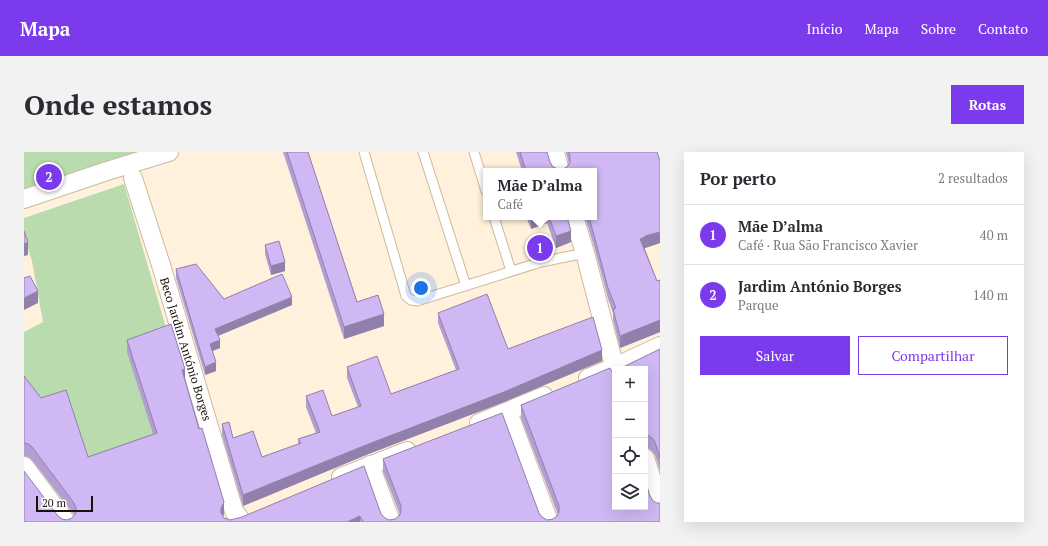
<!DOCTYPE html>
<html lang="pt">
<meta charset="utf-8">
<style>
:root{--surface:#fff;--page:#f2f2f3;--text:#2b2b33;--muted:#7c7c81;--line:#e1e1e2;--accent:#7c3aed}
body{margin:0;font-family:"PT Serif",serif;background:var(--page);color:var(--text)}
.controls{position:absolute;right:12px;bottom:12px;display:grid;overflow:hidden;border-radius:0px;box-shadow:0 4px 16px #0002}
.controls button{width:36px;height:36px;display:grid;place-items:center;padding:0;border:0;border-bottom:1px solid var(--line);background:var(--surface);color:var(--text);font:20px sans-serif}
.scale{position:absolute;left:12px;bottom:10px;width:57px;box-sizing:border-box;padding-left:4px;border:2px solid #171108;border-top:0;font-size:11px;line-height:14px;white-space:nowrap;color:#171108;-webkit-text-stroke:3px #fff;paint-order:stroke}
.you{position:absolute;left:397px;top:136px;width:14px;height:14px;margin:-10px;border:3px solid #fff;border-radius:50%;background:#1a73e8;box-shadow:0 0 0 6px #1a73e833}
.badge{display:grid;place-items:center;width:26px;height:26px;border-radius:50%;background:var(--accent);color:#fff;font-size:13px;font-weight:700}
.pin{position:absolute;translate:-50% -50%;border:2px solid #fff;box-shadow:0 1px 4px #0006}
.popup{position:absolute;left:459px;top:16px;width:114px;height:52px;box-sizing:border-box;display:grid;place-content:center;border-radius:0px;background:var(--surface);filter:drop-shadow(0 1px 3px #0005);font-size:13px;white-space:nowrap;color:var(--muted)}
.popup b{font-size:15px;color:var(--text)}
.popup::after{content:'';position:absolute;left:50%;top:100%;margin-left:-8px;border:8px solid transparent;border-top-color:var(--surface)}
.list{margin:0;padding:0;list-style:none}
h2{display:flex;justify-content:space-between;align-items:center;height:52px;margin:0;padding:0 16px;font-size:17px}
h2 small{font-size:13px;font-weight:400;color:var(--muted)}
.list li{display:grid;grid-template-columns:26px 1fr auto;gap:12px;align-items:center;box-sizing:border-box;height:60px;padding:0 16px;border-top:1px solid var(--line)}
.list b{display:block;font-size:15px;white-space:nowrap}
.list p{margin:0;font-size:13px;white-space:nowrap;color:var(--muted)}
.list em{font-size:13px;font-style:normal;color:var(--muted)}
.actions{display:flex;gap:8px;padding:12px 16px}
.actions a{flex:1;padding:9px 0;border:1px solid var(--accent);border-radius:0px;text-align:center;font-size:14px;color:var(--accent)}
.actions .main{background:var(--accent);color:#fff}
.icon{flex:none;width:22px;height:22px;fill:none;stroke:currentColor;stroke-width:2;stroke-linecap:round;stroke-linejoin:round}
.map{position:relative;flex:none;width:636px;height:370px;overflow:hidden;border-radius:0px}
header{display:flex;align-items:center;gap:24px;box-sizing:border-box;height:56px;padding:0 20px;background:var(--accent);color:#fff}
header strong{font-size:19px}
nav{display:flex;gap:22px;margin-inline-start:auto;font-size:14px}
.intro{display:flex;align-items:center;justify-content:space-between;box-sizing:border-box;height:96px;padding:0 24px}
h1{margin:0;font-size:28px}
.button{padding:10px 18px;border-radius:0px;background:var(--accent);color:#fff;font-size:14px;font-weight:700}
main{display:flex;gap:24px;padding:0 24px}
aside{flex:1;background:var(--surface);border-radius:0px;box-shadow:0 4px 16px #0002}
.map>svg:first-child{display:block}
.green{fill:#b9dbad}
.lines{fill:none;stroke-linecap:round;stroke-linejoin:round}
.lane-casing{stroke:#cbbaa0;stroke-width:11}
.street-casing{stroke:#cbbaa0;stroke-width:20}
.lane{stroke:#fff;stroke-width:9}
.street{stroke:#fff;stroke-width:18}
.wall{fill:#b29ed1}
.shaded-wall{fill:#9181aa}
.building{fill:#cfb8f3;stroke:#9181aa}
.labels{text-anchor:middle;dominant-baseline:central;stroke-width:3;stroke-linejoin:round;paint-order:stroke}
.street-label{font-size:12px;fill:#171108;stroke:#fff}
</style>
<header>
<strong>Mapa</strong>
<nav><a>Início</a><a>Mapa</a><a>Sobre</a><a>Contato</a></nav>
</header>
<div class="intro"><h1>Onde estamos</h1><a class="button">Rotas</a></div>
<main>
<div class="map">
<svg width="636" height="370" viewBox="0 0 636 370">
<rect width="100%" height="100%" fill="#fff1db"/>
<path class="green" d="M0,0h129l-129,41z
M100,32l45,154 -12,107 -69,24 -64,-80v-57l19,-10 -11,-61 -8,-25v-18z"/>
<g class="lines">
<defs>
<path id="lane" d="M340,0l42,144 5,4 6,1 124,-39 44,-9
M399,0l43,134
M450,0l12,39
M470,65l17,54"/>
<path id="street" d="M531,0l5,19
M109,26l28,87 73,246 6,8
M0,47l83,-28 62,-19
M550,65l11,36 30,116
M564,226l27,-11 45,-21
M484,260l41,110
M455,271l65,-27
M621,306l15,47
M346,313l21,57
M0,314l42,56
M317,325l66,-26"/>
</defs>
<use href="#lane" class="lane-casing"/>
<use href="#street" class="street-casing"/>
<use href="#lane" class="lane"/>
<use href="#street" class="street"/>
</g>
<path class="wall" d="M259,0h25l49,150 27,24 -40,13z
M492,0h31l3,10 3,5 5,2h5l4,-2 2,-3 -3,-12h91l3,9v82l-15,5v1l12,32 3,-1v52l-40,16 -7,-28v-7l-5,-14 -13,-49 -10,-33h9v-46h-72z
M502,65h41l4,25 -15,6 -9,-25 -16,6z
M241,93l20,26 -14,4 -6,-21z
M152,117l48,30 68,6 -74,31 2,12 -8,3 4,20 -11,4 -29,-97z
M414,161l70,36 94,12 -98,41 -138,53 -123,51 -21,-71v-11l11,14 29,19 36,-13v-5l18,-6 -10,-26v-11l26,20 26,-9 -11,-29v-11l44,27 65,-24 -18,-47z
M103,188l58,40 39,134 -1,2 1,2 6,2 151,-6 4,4 4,2 6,-1 5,-4 -17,-44v-12l156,54 3,4 5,3 6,-1 5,-4 -37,-97v-13l91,-33 3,135 35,-11 10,26h-636l34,-6 4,3 5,1 5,-2 2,-3 -42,-55 -4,-3 -4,-1v-80l64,81 65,-23 -26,-82z
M636,197v122l-5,-16 -3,-4 -4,-3h-3v-79z"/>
<path class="shaded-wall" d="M507,65h16v6l-16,6z
M547,79v11l-15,6v-12z
M636,80v11l-15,5v1l-5,2v-12l5,-3z
M4,90v13l-4,1v-12z
M261,110v9l-14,4v-9z
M14,139v12l-14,7v-12z
M268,145v8l-77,32v-8z
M360,162v12l-40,13v-12z
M636,168v12l-40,16v-12z
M196,188v8l-10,4v-8z
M578,198v11l-98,41 -138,53 -123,51v-11l123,-50z
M192,210v9l-11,4v-8z
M161,217v13l-3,-12z
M200,350v12l-3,6v-12z
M336,364v6h-13z"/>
<path class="building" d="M263,0h21l49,150 21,-7 6,19 -40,13z
M496,0h27l3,10 3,5 5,2h5l4,-2 3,-5v-5l-1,-5h88l3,9v71l-15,4v1l-5,2 17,42 3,-1v40l-40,16 -7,-27 3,-1 -8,-20 -13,-49 -6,-22h5v-46h-68z
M525,65h18l4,14 -15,5z
M0,79l4,11 -4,2z
M255,89l6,21 -14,4 -6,-21z
M172,112l28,35 58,-25 10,23 -77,32 5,11 -10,4 6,18 -11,5 -29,-98z
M6,124l8,15 -14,7v-20z
M463,142l21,55 85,-32 9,33 -98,42 -138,53 -123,50 -21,-71 7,-2 4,16 20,-7 9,26 39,-14 -3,-4 22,-7 -14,-36 17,-6 9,26 29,-10 -14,-39 30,-11 14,38 68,-25 -21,-56z
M147,172l14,45 -3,1 17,59 3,-1 22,74 -3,6v5l3,5 6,2 12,-3 122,-51 17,48 4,4 4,2 6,-1 4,-3 2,-4v-6l-18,-47 119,-46 37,100 3,4 5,3 6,-1 4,-3 2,-4v-6l-38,-101 89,-37 2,4 3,-1v136h30v-27l5,16 3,5 4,2h3v19h-297l-3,-6 -13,6h-323v-51l34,45 4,3 5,1 5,-2 4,-5v-5l-2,-5 -42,-56 -4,-3 -4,-1v-67l17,22 25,-8 22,67 69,-24 -30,-93z
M636,197v109l-5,-16 -3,-4 -4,-3 -3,1v-67h-26z"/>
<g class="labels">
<g class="street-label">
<text transform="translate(162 197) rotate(73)">Beco Jardim António Borges</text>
</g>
</g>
</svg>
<div class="controls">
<button>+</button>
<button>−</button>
<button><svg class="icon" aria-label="locate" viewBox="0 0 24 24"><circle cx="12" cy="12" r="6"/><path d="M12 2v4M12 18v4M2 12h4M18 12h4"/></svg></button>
<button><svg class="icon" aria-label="layers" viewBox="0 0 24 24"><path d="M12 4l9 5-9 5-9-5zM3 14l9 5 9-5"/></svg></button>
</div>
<div class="scale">20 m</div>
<div class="you"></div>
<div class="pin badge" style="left:516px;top:96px">1</div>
<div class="popup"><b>Mãe D’alma</b>Café</div>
<div class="pin badge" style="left:25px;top:25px">2</div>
</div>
<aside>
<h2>Por perto<small>2 resultados</small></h2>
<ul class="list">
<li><span class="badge">1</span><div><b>Mãe D’alma</b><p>Café · Rua São Francisco Xavier</p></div><em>40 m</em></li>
<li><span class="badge">2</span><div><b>Jardim António Borges</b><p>Parque</p></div><em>140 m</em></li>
</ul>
<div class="actions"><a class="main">Salvar</a><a>Compartilhar</a></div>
</aside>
</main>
